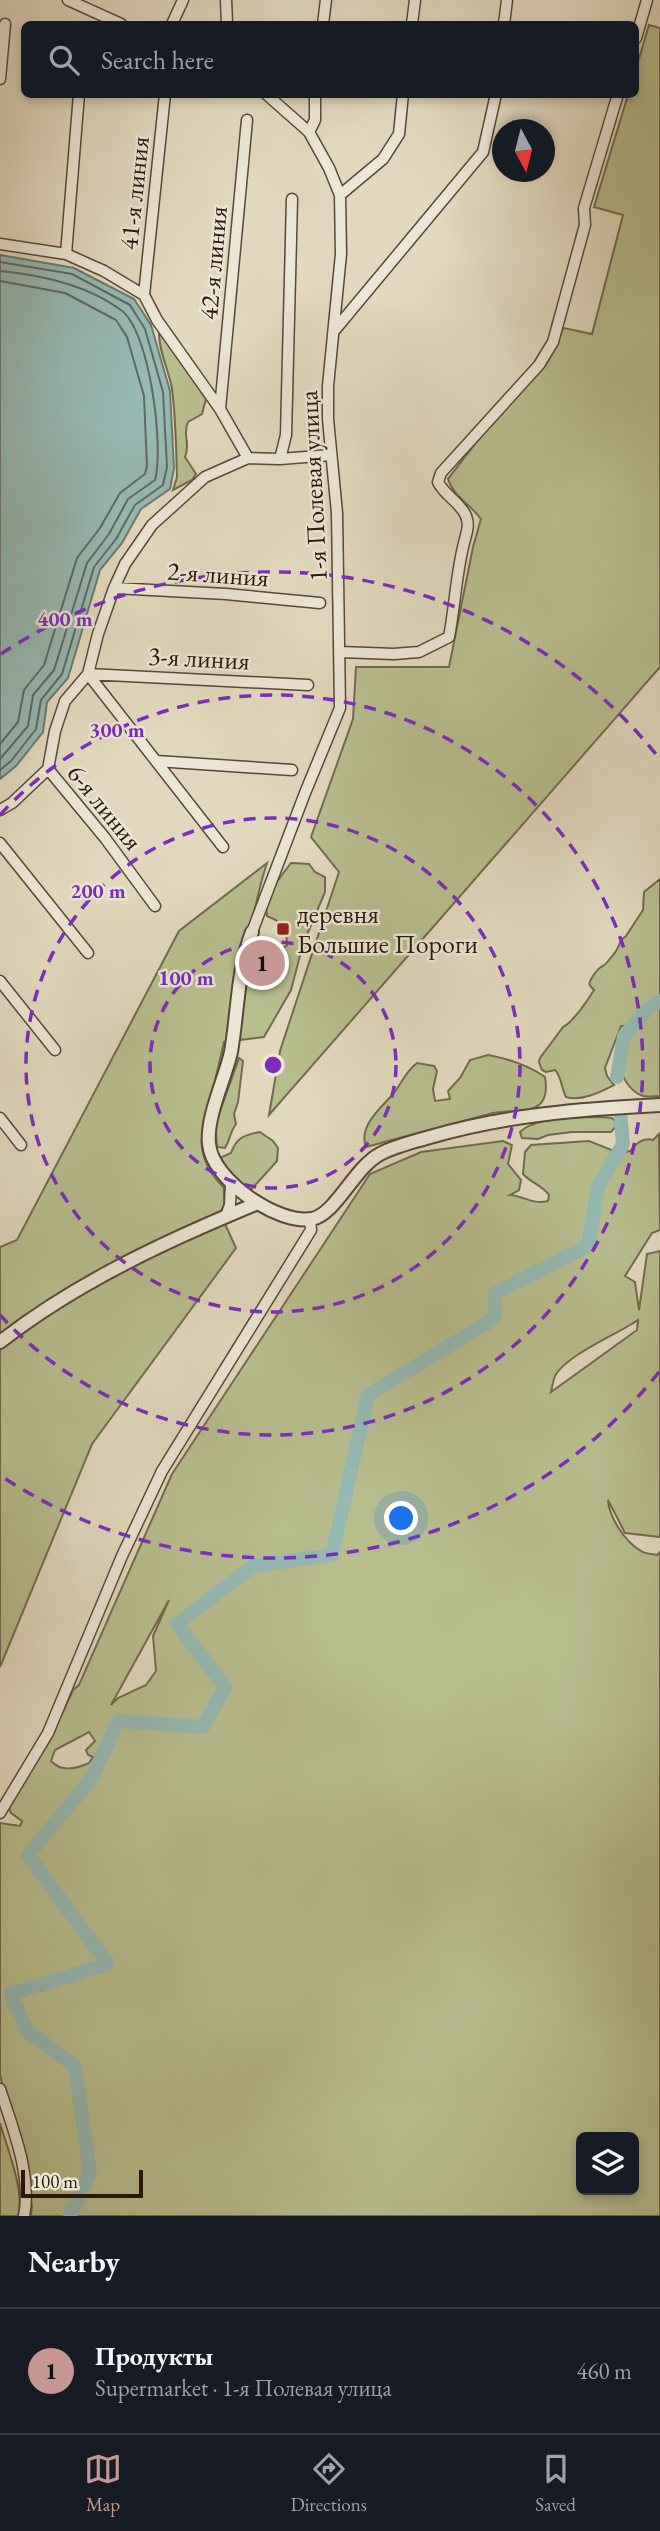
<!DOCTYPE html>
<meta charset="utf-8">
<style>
:root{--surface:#171b24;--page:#20242c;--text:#f1f3f6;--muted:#9ea1a6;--line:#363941;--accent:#c59692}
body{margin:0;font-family:"EB Garamond",serif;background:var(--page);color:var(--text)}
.controls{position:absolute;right:21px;bottom:21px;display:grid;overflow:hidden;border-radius:10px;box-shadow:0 4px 10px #0003}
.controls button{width:63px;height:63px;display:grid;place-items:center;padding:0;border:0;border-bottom:2px solid var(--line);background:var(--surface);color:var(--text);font:35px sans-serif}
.compass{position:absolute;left:492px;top:119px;width:63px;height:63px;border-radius:50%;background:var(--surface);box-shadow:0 4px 10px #0003;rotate:173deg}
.scale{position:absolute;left:21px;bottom:18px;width:122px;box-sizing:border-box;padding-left:7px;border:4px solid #2b180b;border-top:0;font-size:19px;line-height:24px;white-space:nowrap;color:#2b180b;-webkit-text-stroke:5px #ece6d4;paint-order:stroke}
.you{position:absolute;left:402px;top:1519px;width:24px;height:24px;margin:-18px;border:5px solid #fff;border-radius:50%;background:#1a73e8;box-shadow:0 0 0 10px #1a73e833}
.badge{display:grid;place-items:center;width:46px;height:46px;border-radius:50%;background:var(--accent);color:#111;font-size:23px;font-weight:700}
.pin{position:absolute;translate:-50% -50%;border:4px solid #fff;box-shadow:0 2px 7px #0006}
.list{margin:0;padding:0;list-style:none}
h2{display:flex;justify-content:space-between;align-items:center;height:91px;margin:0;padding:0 28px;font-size:30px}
h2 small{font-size:23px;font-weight:400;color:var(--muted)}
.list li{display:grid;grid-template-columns:46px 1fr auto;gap:21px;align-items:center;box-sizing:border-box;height:126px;padding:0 28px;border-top:2px solid var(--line)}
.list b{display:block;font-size:26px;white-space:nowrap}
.list p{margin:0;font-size:23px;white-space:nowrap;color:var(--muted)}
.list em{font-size:23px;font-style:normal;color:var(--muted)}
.icon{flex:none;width:38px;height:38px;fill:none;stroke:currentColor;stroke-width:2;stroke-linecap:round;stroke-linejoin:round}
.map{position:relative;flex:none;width:660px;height:2216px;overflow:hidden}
.search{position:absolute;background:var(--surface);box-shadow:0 4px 10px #0003;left:21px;right:21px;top:21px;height:77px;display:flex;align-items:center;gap:18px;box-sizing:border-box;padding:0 24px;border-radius:10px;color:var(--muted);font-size:26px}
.sheet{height:217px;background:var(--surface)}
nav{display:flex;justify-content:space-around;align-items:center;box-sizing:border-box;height:98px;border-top:2px solid var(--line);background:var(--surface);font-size:19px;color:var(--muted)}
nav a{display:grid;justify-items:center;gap:4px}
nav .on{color:var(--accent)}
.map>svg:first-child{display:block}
.green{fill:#b8bd8e;stroke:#726a4c;stroke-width:2;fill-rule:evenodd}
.water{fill:#95b9b3;stroke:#6b7970;stroke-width:2}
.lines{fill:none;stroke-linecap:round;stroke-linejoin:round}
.shore{stroke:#60685f;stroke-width:2}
.river{stroke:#95b9b3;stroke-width:14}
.minor-casing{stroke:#594838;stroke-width:13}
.tertiary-casing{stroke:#594838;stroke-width:16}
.minor{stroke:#ece6d4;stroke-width:10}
.tertiary{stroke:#ece6d4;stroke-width:12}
.ring{fill:none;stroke:#7b2cbf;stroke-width:3.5;stroke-dasharray:12 9}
.poi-dot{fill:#8f2418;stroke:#ece6d4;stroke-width:2.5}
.labels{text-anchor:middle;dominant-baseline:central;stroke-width:5;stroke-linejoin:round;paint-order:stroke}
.street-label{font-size:26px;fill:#2b180b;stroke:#ece6d4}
.poi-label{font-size:26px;fill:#2b180b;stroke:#ece6d4;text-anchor:start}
.centre{fill:#7b2cbf;stroke:#ece6d4;stroke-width:3.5}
.ring-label{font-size:21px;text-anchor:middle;font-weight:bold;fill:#7b2cbf;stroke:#ece6d4;stroke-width:5;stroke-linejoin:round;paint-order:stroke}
</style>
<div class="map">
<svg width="660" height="2216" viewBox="0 0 660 2216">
<rect width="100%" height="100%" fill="#e2d8bd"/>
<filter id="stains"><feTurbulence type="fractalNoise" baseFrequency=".00286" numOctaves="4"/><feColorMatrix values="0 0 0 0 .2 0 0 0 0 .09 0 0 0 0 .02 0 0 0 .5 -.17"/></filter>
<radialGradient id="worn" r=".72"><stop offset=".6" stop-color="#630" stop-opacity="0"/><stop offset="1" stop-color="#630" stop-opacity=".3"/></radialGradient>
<path class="green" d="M649,25l11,3v639l-391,448 11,-64 59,-179 -28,-35 42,-118 3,-52h93l24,-120 8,-28c-11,-15 -28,-23 -33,-40l116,-151 28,6 31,-119 -29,-8 34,-112 8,-1v-25z
M159,331l8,9 39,59 -4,15 -14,8c-6,13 3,21 -3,35l11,17 -4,6 -19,10 4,-13c-1,-28 -1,-59 -5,-88 -3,-19 -14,-39 -13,-58z
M267,863c-8,23 -11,46 -19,69l27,18 7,-1 5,-4 -1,-15 -10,-10 -9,-4c-4,-19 13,-39 24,-53l18,1 6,8 10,5v15l-22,52 -12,46 -27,47 -40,5c-4,18 -8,36 -13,54 -11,39 -18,60 13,92v17l-4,8 16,35 -144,196 -92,223v-420l17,-7 162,-309z
M660,879v217c-5,0 -12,1 -17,0 -16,-5 -29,-31 -24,-47 3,-8 10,-17 15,-23h-13l-16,42 2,8 7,9c-14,7 -33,17 -48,12 -5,-9 -4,-20 -11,-27l-9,2 -4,-2 -3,-8 1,-4 23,-31c10,-5 25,-27 31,-37 -7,-7 -5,-7 -1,-14 8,-13 10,-7 16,-16 6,-7 9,-11 12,-20l5,-4 17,-26 1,-18z
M488,1055c21,4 40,10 57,22 7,41 -25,31 -52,36l-127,34c-8,-21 15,-39 27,-53 9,-11 12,-22 24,-31l17,3 3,5 -4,18 2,12 15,-2 -2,-8 12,-13 10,-18z
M239,1058l4,3 -5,41 -4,12 2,10c-6,8 -6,16 -11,24l-8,-1 -2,-22z
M600,1117l12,1 6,6 -7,8h-39l-24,3 -10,4 -16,-1 -2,-6c15,-15 60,-15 80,-15z
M260,1132l13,9 5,7 -1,13 -27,30 -18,-13 -11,-17 1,-4 9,-4c5,-15 13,-18 29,-21z
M659,1134l1,96 -8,3 -27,43 10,6 4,28 8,-56 13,-3v286l-35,-4 -17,-33c1,17 17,42 33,51 4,3 11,3 16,4l3,-3v664h-629l1,-11 -32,-130v-252l20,3 2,-5 -11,-8 -2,-5 2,-6 42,-69 20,-43 6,-5 93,-211 198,-300 51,-22 82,-11 9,4 -4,19 13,16 -2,10 -9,5c14,1 23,10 38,6l1,-6c-7,-10 -18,-12 -26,-21l2,-22 6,-7 58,-4 30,12 11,-2c6,-8 13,-14 23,-11zM638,1320l-1,10 -86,62c1,-4 2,-11 4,-16 11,-21 63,-42 83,-56zM169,1600l-16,36 3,35 -10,14 -28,13 -7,7zM89,1732l6,9 -9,9 2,5 5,2 -4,6c-13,6 -28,9 -38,-2l4,-11zM581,2137h53v53h-53z
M0,2123c7,25 25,67 18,93h-18z"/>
<path class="water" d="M0,255l74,13 60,31 17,26 19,66 4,77 -4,21 -29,20 -19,34 -22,27 -32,108 -21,24 -4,30 -27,34 -16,13z"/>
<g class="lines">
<path class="shore" d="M0,262l72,12 58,31 15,24 18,63 4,75 -4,18 -28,20 -19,34 -22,28 -32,107 -21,26 -5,29 -25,32 -11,9
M0,271c42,4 87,14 121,39 29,21 43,137 34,170l-27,19 -19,35 -22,29 -33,107 -21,25 -5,31 -28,33
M0,281l65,12 51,27 11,17 17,59 3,70 -2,8 -25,19 -20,35 -23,30 -33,107 -20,25 -6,32 -18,22"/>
<path class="river" d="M617,1077l7,-41 24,-27 12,-8
M70,2216l20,-43 -15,-107 -48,-35 -16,-37 97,-30 -80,-109 64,-77 26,-57 85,6 22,-40 -48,-63 76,-58 79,-11 36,-160 127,-77v-25l93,-47 10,-59 25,-43 -3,-32"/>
<defs>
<path id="minor" d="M68,0l53,24
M226,0l1,24
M172,24l11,-24
M323,24l3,-24
M412,24l3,-24
M504,24l3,-24
M636,38l11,-38
M0,79l5,-55
M309,132l6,-12v-26
M340,195l43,-36 16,-25 4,-40
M0,244l66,10 38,17 40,24 13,25 63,89 28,49
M66,254l13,-160
M144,295l21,-201
M334,331l149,-179 13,-58
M220,409l27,-289
M280,459l6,-24 6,-236
M114,588l112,6 94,9
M340,652l54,2 25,-2 30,-15c6,-31 7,-63 15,-94 2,-9 6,-17 2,-27 -6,-14 -21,-20 -28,-34l3,-9 98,-108 14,-23 32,-117 -1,-17 34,-114
M88,674l220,11
M88,674l135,173
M156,761l136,9
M48,769l57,69 50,68
M0,810l12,-7 36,-34 7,-38 10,-30 23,-27 10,-40 16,-46 11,-24 27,-39 53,-48 43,-19 32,1 51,-4
M0,843l88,110
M252,932l53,-139 35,-85 -3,-195 -9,-94v-33l13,-132 -1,-59 -11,-27 -20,-36 -43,-38
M0,981l55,69
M0,1118l21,27
M226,1216l4,-11 1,-21
M0,1813l48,-80 74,-177 40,-85 149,-241 -1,-11
M0,2089c13,40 32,86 24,127"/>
<path id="tertiary" d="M252,932c-15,39 -14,80 -21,120 -6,27 -25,65 -22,92 3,36 69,81 103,75 24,-5 42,-51 68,-65 15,-8 33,-12 50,-17 75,-22 152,-28 230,-32
M0,1342c77,-60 168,-102 258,-139"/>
</defs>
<use href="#minor" class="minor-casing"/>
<use href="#tertiary" class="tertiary-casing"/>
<use href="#minor" class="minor"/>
<use href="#tertiary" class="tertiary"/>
</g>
<g class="ring">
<circle cx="273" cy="1065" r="123"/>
<circle cx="273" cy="1065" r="247"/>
<path d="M0 815A370 370 0 1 1 0 1315"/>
<path d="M659 1372A493 493 0 0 1 1 1476M1 654A493 493 0 0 1 659 758"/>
</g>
<rect class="poi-dot" x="276" y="922" width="14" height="14" rx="3.5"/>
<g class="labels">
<g class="street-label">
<text transform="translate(134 193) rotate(-84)">41-я линия</text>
<text transform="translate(213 263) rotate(-85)">42-я линия</text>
<text transform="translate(313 486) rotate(-93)">1-я Полевая улица</text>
<text transform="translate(218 574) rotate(4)">2-я линия</text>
<text transform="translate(199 658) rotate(3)">3-я линия</text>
<text transform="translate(105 807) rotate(51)">6-я линия</text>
</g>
<g class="poi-label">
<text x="297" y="914">деревня<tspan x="297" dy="30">Большие Пороги</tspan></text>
</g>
</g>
<circle cx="273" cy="1065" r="10" class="centre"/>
<g class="ring-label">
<text x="65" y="626">400 m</text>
<text x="117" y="737">300 m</text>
<text x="98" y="898">200 m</text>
<text x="186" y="985">100 m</text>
</g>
<rect width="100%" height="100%" filter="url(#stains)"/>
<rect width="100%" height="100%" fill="url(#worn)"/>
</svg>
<div class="controls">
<button><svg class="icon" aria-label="layers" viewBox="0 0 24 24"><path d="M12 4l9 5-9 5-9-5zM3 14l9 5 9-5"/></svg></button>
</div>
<svg class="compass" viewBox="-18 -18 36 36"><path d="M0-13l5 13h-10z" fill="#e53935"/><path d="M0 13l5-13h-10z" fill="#9ea1a6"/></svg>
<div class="scale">100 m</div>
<div class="you"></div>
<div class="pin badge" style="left:262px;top:963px">1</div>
<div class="search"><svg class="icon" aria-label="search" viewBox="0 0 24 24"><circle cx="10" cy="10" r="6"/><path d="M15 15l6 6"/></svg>Search here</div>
</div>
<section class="sheet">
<h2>Nearby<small></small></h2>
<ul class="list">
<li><span class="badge">1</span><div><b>Продукты</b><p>Supermarket · 1-я Полевая улица</p></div><em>460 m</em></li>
</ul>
</section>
<nav>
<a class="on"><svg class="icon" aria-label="map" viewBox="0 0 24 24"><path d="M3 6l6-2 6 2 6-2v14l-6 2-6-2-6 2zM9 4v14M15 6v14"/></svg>Map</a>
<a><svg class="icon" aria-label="directions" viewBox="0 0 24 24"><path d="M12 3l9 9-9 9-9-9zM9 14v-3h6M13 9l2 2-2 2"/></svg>Directions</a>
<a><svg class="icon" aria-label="saved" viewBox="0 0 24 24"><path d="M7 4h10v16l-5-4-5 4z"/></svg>Saved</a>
</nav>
